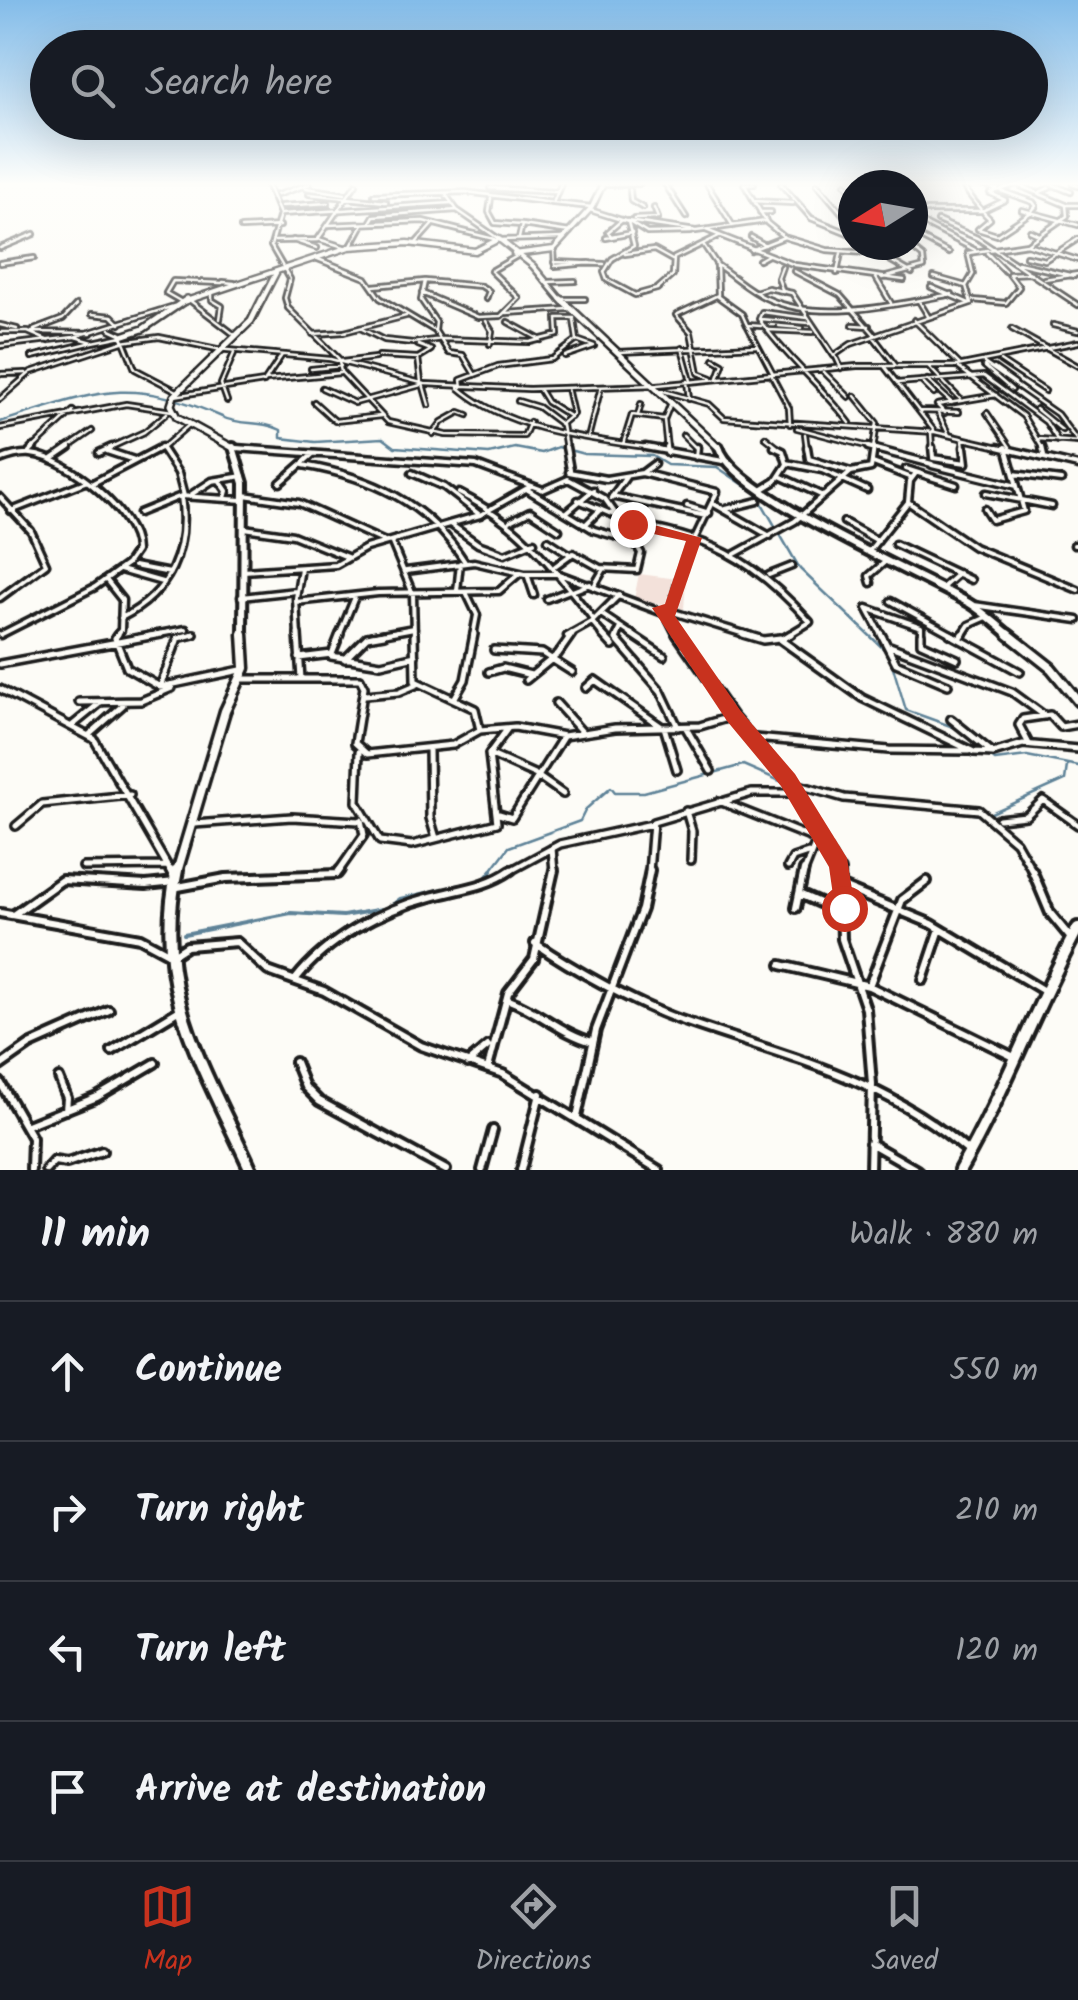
<!DOCTYPE html>
<meta charset="utf-8">
<style>
:root{--surface:#171b24;--page:#20242c;--text:#f1f3f6;--muted:#9ea1a6;--line:#363941;--accent:#c8321e}
body{margin:0;font-family:Kalam,sans-serif;background:var(--page);color:var(--text)}
.compass{position:absolute;left:838px;top:170px;width:90px;height:90px;border-radius:50%;background:var(--surface);box-shadow:0 10px 40px #0002;rotate:259deg}
.stop{position:absolute;width:30px;height:30px;margin:-22px;border:8px solid #c8321e;border-radius:50%;background:#fff}
.stop.end{background:#c8321e;border-color:#fff;box-shadow:0 2px 10px #0008}
.list{margin:0;padding:0;list-style:none}
h2{display:flex;justify-content:space-between;align-items:center;height:130px;margin:0;padding:0 40px;font-size:42px}
h2 small{font-size:32px;font-weight:400;color:var(--muted)}
.list li{display:grid;grid-template-columns:65px 1fr auto;gap:30px;align-items:center;box-sizing:border-box;height:140px;padding:0 40px;border-top:2px solid var(--line)}
.list b{display:block;font-size:38px;white-space:nowrap}
.list em{font-size:32px;font-style:normal;color:var(--muted)}
.icon{flex:none;width:55px;height:55px;fill:none;stroke:currentColor;stroke-width:2;stroke-linecap:round;stroke-linejoin:round}
.map{position:relative;flex:none;width:1078px;height:1170px;overflow:hidden}
.search{position:absolute;background:var(--surface);box-shadow:0 10px 40px #0002;left:30px;right:30px;top:30px;height:110px;display:flex;align-items:center;gap:25px;box-sizing:border-box;padding:0 35px;border-radius:55px;color:var(--muted);font-size:38px}
.sheet{height:690px;background:var(--surface)}
nav{display:flex;justify-content:space-around;align-items:center;box-sizing:border-box;height:140px;border-top:2px solid var(--line);background:var(--surface);font-size:28px;color:var(--muted)}
nav a{display:grid;justify-items:center;gap:5px}
nav .on{color:var(--accent)}
.map>svg:first-child{display:block}
.built{fill:#f3e1da}
.lines{fill:none;stroke-linecap:round;stroke-linejoin:round}
.stream-far1{stroke:#5f8398;stroke-width:2.5}
.stream{stroke:#5f8398;stroke-width:4}
.street-far3-casing{stroke:#1c1c1c;stroke-width:8}
.street-far2-casing{stroke:#1c1c1c;stroke-width:11}
.street-far1-casing{stroke:#1c1c1c;stroke-width:12}
.street-casing{stroke:#1c1c1c;stroke-width:14}
.secondary-far4-casing{stroke:#1c1c1c;stroke-width:9}
.secondary-far3-casing{stroke:#1c1c1c;stroke-width:10}
.secondary-far2-casing{stroke:#1c1c1c;stroke-width:14}
.secondary-far1-casing{stroke:#1c1c1c;stroke-width:15}
.secondary-casing{stroke:#1c1c1c;stroke-width:18}
.street-far3{stroke:#fdfcf7;stroke-width:2.5}
.street-far2{stroke:#fdfcf7;stroke-width:4}
.street-far1{stroke:#fdfcf7;stroke-width:5}
.street{stroke:#fdfcf7;stroke-width:6}
.secondary-far4{stroke:#fdfcf7;stroke-width:4}
.secondary-far3{stroke:#fdfcf7;stroke-width:5}
.secondary-far2{stroke:#fdfcf7;stroke-width:6}
.secondary-far1{stroke:#fdfcf7;stroke-width:8}
.secondary{stroke:#fdfcf7;stroke-width:10}
.route{fill:#c8321e}
</style>
<div class="map">
<svg width="1078" height="1170" viewBox="0 0 1078 1170">
<rect width="100%" height="100%" fill="#fdfcf7"/>
<filter id="ink" filterUnits="userSpaceOnUse"><feTurbulence type="fractalNoise" baseFrequency=".01" numOctaves="2"/><feDisplacementMap in="SourceGraphic" scale="20" xChannelSelector="R" yChannelSelector="G"/><feConvolveMatrix kernelMatrix="1 2 1 2 8 2 1 2 1" color-interpolation-filters="sRGB"/></filter>
<g filter="url(#ink)">
<path class="built" d="M639,574l47,6 -2,29 -50,-10z"/>
<g class="lines">
<path class="stream-far1" d="M0,422c94,-29 126,-48 222,-5 18,9 40,3 59,13v8l34,4 68,-4 12,9 94,7 26,-6 27,5 16,-6 26,7 68,2 15,9 50,2 39,26 44,76 89,85 17,56 50,18 28,22
M989,755l6,5 32,-4 51,10
M797,788l36,10
M925,808l56,7
M989,814l76,-34 2,-14
M490,872l19,-25 71,-26 6,-12 25,-22 4,5h29l99,-27 44,19"/>
<path class="stream" d="M184,934l107,-21 52,3 45,-8 12,-9 84,-19 8,-10"/>
<defs>
<path id="street-far3" d="M267,184l13,30 -9,32 19,33 -5,19 3,10 54,54 33,-4
M561,184l-8,19 39,4
M665,184l21,33
M707,184l26,42
M744,184l23,39 17,14 43,13 52,4 33,19
M744,184h10
M781,184l30,34 42,17
M817,184l36,42
M846,184l7,9
M872,184l5,1
M961,184l21,27 23,-11 -15,-7 8,-3
M981,184l52,18 3,4 -5,6
M1051,184l20,8
M1073,184l5,2
M604,185l35,-1
M306,188l39,6
M490,188l67,4
M630,190l1,11 12,7
M1000,190l16,-6 50,21h12
M1040,192l9,-4
M309,194l77,8
M277,195l32,-11
M374,195l92,-3 87,11
M446,195l11,15 42,29
M491,198l-2,14 6,11 27,2
M913,199l10,12h59
M753,201l40,2
M281,206l47,-3
M590,210l38,12 6,24 -22,13 -8,13 3,8 28,15 22,-6 16,-14 1,-17 45,-22
M1022,210l56,15
M760,212h11
M281,214l170,-11
M913,218l62,32
M634,219l24,-1 -4,-10
M371,221l3,-5 83,-6
M627,221l69,10 70,-10
M938,221l39,17 101,67
M629,222l18,11 44,-1
M328,225l95,-4 71,18
M241,228l39,-2
M978,229l19,6 33,-22
M978,229l12,-10 -6,-6
M706,230l89,35 109,15
M1030,231l9,4
M913,234l36,19
M611,237l-3,-5 14,-12
M751,237l14,8
M519,238l3,-13 48,7
M606,238l26,-5
M293,240l24,8
M501,240l63,-2
M275,241l43,-1
M415,244l17,-19
M703,244l14,21 1,30 -42,20 15,17 8,41 13,5
M1027,244l51,16
M351,246l12,-22
M344,247l-26,-8 38,-55
M0,248l34,-14
M554,249l1,17 35,-3
M751,250l33,-13
M987,253l18,18
M625,254l29,-4 18,10
M879,254h19
M1026,256l19,4 33,-21
M318,259l48,19 14,20 55,33 14,22 14,2 12,20
M759,260l9,-5
M554,262l50,2
M0,263l34,-5
M1018,263l56,13
M717,265c17,11 32,26 51,34 53,24 130,5 184,-5
M782,267l-4,11 5,14
M794,271l46,24 35,40
M837,273l4,-20
M934,277l32,9
M876,278l15,25
M882,278l42,-11 -1,-10 -15,-12
M1044,279l34,-5
M425,281l56,5 8,5 -3,8
M223,282l11,1
M547,282l28,-1
M373,286l52,-5 -4,19 15,22 -1,9
M931,287l38,16
M212,292v8l10,6 -2,13
M755,292l13,-4 24,5 42,63
M422,293l56,24 23,-1 18,-18 -28,-27 26,-15
M717,296l25,18 5,11 14,1
M188,299l47,36
M562,299h23
M973,300l33,3 13,-16 -10,-13 22,-1
M180,301l-14,-8 7,-12 49,2
M919,301l9,15
M506,313l63,-4
M92,314l20,2 8,8
M808,318l-46,-6 -3,7c27,39 62,66 91,104
M760,319l50,4
M914,320l46,45
M486,321l6,10 -2,13
M745,321l28,53
M508,322l33,18
M0,325l17,4
M853,325l16,1
M1053,325l25,6
M779,326l23,2
M360,328l24,12 29,3 29,-4 88,3 28,-7 -1,-17h17
M110,329l11,5 14,35 44,23
M1012,329l66,37
M34,330l29,-11 13,-14
M768,330l45,2
M0,332h28l21,9
M32,332l59,1
M313,334l31,-2 62,-16
M873,336l23,30
M75,337l18,5 29,-6
M418,345l13,5 -13,8
M0,346l74,-9 100,-31
M682,348l9,33
M618,352l139,-6
M379,356l39,2 3,24
M565,356l29,-10 -17,-6
M32,357l61,-15
M714,359l9,5 -5,14
M1000,361l45,30
M339,362l2,10 47,50 58,13 78,1 6,-14
M984,363l73,51 21,28
M884,366l51,66
M984,366l28,24
M929,367l31,32
M841,368l-6,-13 16,-11 120,-41 -5,-17 7,-12 -5,-21 59,-9 40,-28 -1,-11
M959,368l64,48 20,33
M994,368l21,15
M311,369l30,-3
M824,372l25,25
M0,374l26,-1
M771,374l18,34 1,16
M266,380l74,-7
M927,380l25,23
M687,381l2,18
M921,381l13,13
M897,383l87,-7 62,46 12,19
M423,384l6,21
M458,387c53,46 135,52 202,62
M462,387l-1,-7 37,-14 54,-7 25,-19 -3,-20
M322,388l33,15 66,-18
M539,389l8,13 24,15
M660,390l49,14 15,14 211,14 73,17
M174,396l90,-14 18,-27
M855,396l22,27 -4,26
M0,399l31,-27 91,-30 37,-5 58,12 113,10 95,25 104,5 128,-4 200,-19h100l121,-24
M227,401l-6,-17 14,-33
M518,401l20,6 24,18 4,24
M314,402l21,19 46,-5
M1036,409l26,21
M919,411l40,1
M938,413l11,22
M945,413l-8,-8 59,-10
M987,413l23,34
M638,415l3,-11
M561,424l12,-10 -6,-26
M0,428l126,-24 46,7
M797,428l80,21
M931,432l1,17
M433,434l9,-12 18,-10 8,3
M805,434l2,15
M683,435l14,14
M765,437l15,12
M588,438l13,-51
M963,439l1,10
M1039,439l39,3
M623,444l9,-29 32,4
M236,448l20,1
M32,449l41,-38
M66,449l26,-18
M107,449l37,-17 23,-19
M161,449l29,-25
M667,449l-3,-29 6,-15"/>
<path id="street-far2" d="M161,447l17,26 6,23
M566,447l4,23
M645,447l78,14
M666,447l1,6
M807,447l2,12 42,13
M868,447l64,17
M932,447l1,10
M998,447l80,19
M1042,447l2,8
M236,448l240,17 67,25 25,-11 37,20 17,24c85,12 131,35 188,99l-23,14
M107,451l27,9
M29,452l5,-5
M99,453l13,-6
M696,457l1,-10
M933,458l33,5 -2,-16
M0,460c10,-4 20,-7 31,-6 37,4 106,59 105,97l-9,13 -32,23 -95,48
M51,460l19,-13
M787,463l35,7 45,20
M873,463l39,15
M303,465c68,12 124,37 162,97
M932,465l85,21
M906,469l50,16
M569,472l37,7 36,-6 75,19 -33,69 -13,50
M412,473l32,14 36,28
M642,473l12,-9
M1014,474l47,6
M782,477l41,19
M220,481l7,10 -2,7
M280,483l33,-29
M91,484l69,-36
M763,489l13,-8 11,-17 -4,-13 -9,-4
M528,490l66,40 41,12
M459,493c64,32 92,72 135,127
M986,493l66,13
M244,495l55,8 84,38
M189,496l23,-15 31,-5
M612,496l94,20
M0,497l31,34 15,33 -46,34
M611,498l15,-21
M578,500l38,16
M908,502l66,45 104,43
M714,504l56,32
M687,506l22,7
M726,509l32,-8
M985,509l7,11 32,-9 -18,-64
M11,511l74,-29
M567,512l26,-22
M139,513l42,-17 62,4
M510,521l20,-10 29,19
M844,522l34,19
M450,524l28,20 27,10 29,-12
M585,525l14,-14
M244,528l49,7 54,22
M548,540l23,15
M391,541l22,53 1,42
M895,544l76,36
M1074,545h4
M869,551l39,-49 2,-21 6,-8
M735,554l60,-33 56,-49 20,-4 3,-21
M134,566l36,7
M555,566l18,-13 27,15 37,2 4,-17 -19,-30
M120,570l42,12
M243,571l93,-6 30,-17 114,-33 51,-29
M406,571l68,-9 51,12h34l107,40 11,22
M527,574l7,21
M769,575l23,-9
M107,581l15,19 -1,30 -5,6
M871,583l-2,-7 17,-15
M594,586l10,-17
M942,588l17,-15
M457,591l3,-28
M572,591l18,-7
M466,592l11,23 -4,21
M241,597l55,-6
M547,599l23,-9
M891,601l64,35
M296,602l82,-9 121,-2 21,-18
M974,605l104,15
M867,608l15,28
M867,608l54,19v9
M670,611l81,25
M601,614l33,22
M121,618c49,-24 68,-68 60,-122
M592,622l12,14
M148,636l38,-7
M185,636l9,-2
M298,636l-2,-38 5,-30
M339,636l16,-39
M371,636l43,-8
M567,636l25,-14 27,-27
M617,636l4,-8
M962,636l7,-11 18,-8"/>
<path id="street-far1" d="M118,634l-3,4 12,30 33,19 81,-17
M298,634l3,45
M414,634l1,47 60,28 5,21
M602,634l11,12
M618,634l-2,5 45,52 17,36
M631,634l33,22
M676,634l57,82 55,64 52,92
M743,634l20,6 17,-2
M791,634l-10,6 81,58 112,54 19,1 30,-9 55,5
M881,634l15,29 52,22
M921,634v9l36,16
M950,634l70,38
M961,637l2,-3
M890,646l122,46 33,24
M494,650l48,3 30,19
M331,656l50,8 34,-8
M299,658l33,-4 8,-20
M345,659l22,-22 17,-3
M0,664l161,-30
M489,672l14,-4 28,7
M241,679h119l4,8 -9,56 12,11 86,-9 27,-15 35,-3 49,9 51,-8 85,-2 33,-10
M526,680l32,-26 14,-20
M160,687l18,-49 16,-4
M586,688l9,-8 67,47
M0,689l94,50 77,133
M365,695l34,-3 19,-8
M454,699l11,-19 9,-46
M79,702l62,-1 31,-13
M556,703l26,29
M951,719l42,34
M73,725l27,-22
M664,727l13,43
M686,728l25,43
M89,735l34,-30
M755,738l134,12 80,1
M1029,744l-10,-19 4,-6 27,-4 11,12 17,-3
M429,749l1,69 6,20
M359,752l-2,50 23,39 32,4 85,-22 -8,-69 19,-26
M489,754l47,21 27,19
M792,783l52,15 135,12 37,32 17,30
M719,801l103,41
M686,811l6,20 -1,29
M499,814l13,4 51,-81
M999,819l27,-3 17,-16 35,25
M194,824l98,-7 67,4
M16,826l26,-22 88,-9
M552,848l2,24
M83,867l85,-1
M788,867l5,-9 15,-5
M338,872l26,-37 -3,-15
M508,872l52,-28 92,-20
M649,872l4,-50 99,-29h44
M804,872l12,-30"/>
<path id="street" d="M170,870l3,6
M840,870l2,69 24,70 6,75 -2,86
M1032,870l18,43 19,23
M178,887l48,-9 111,-4 3,-4
M845,888l87,36 112,67
M799,894l45,20
M796,908l8,-38
M0,913l140,25 28,15
M13,915l49,-35 84,5 29,-3
M535,943c37,26 101,61 143,76 107,38 202,56 291,133
M173,955l14,-9 50,-4 31,29 56,20 97,55 82,28 156,96
M781,965l88,21 143,70
M295,980c32,-41 86,-70 136,-83 28,-8 56,-10 80,-27
M923,980l17,-51
M869,986l33,-86 25,-19
M509,1000c30,11 53,34 84,42
M112,1051l66,-40
M295,1062l10,25 14,14 127,69
M468,1063l20,-17
M0,1066l30,-21 79,-35
M488,1068l20,-75 26,-34 20,-89
M59,1078l8,20 -1,12
M0,1082l32,56 -1,32
M577,1117l19,-87 46,-121 8,-39
M27,1125l70,-28 58,-34
M870,1143l47,27
M46,1170l8,-9 13,2 35,-12
M482,1170l11,-40
M521,1170l19,-76"/>
<path id="secondary-far4" d="M514,254l40,-5 38,-42 11,-23
M183,302l166,-55 59,-4 67,8 24,-12 34,27 30,36
M261,302l16,-31"/>
<path id="secondary-far3" d="M561,299l159,150
M122,336l21,-7 44,-30
M235,449l-58,-32 -6,-12 3,-9 77,-75 11,-22"/>
<path id="secondary-far2" d="M233,447l11,36 -1,153
M719,447c14,48 200,127 250,156 15,9 28,22 42,33"/>
<path id="secondary-far1" d="M1008,634l43,34 27,33
M177,872l48,-161 20,-43 -2,-34"/>
<path id="secondary" d="M177,870c-26,119 27,197 74,300
M960,1170c45,-78 75,-163 118,-242"/>
</defs>
<use href="#street-far3" class="street-far3-casing"/>
<use href="#street-far2" class="street-far2-casing"/>
<use href="#street-far1" class="street-far1-casing"/>
<use href="#street" class="street-casing"/>
<use href="#secondary-far4" class="secondary-far4-casing"/>
<use href="#secondary-far3" class="secondary-far3-casing"/>
<use href="#secondary-far2" class="secondary-far2-casing"/>
<use href="#secondary-far1" class="secondary-far1-casing"/>
<use href="#secondary" class="secondary-casing"/>
<use href="#street-far3" class="street-far3"/>
<use href="#street-far2" class="street-far2"/>
<use href="#street-far1" class="street-far1"/>
<use href="#street" class="street"/>
<use href="#secondary-far4" class="secondary-far4"/>
<use href="#secondary-far3" class="secondary-far3"/>
<use href="#secondary-far2" class="secondary-far2"/>
<use href="#secondary-far1" class="secondary-far1"/>
<use href="#secondary" class="secondary"/>
</g>
</g>
<linearGradient id="sky" x2="0" y2="1"><stop stop-color="#83bce9"/><stop offset="0.53" stop-color="#fefefb"/><stop offset="1" stop-color="#fefefb" stop-opacity="0"/></linearGradient>
<rect width="1078" height="347" fill="url(#sky)"/>
<path class="route" d="M632,519l70,19 -27,78 65,94 55,64 52,84 8,50 -3,8h-16l-7,-49 -48,-81 -54,-65 -75,-113 13,-4 21,-63 -60,-13 -2,-4z"/>
</svg>
<svg class="compass" viewBox="-18 -18 36 36"><path d="M0-13l5 13h-10z" fill="#e53935"/><path d="M0 13l5-13h-10z" fill="#9ea1a6"/></svg>
<div class="stop" style="left:844px;top:908px"></div>
<div class="stop end" style="left:632px;top:524px"></div>
<div class="search"><svg class="icon" aria-label="search" viewBox="0 0 24 24"><circle cx="10" cy="10" r="6"/><path d="M15 15l6 6"/></svg>Search here</div>
</div>
<section class="sheet">
<h2>11 min<small>Walk · 880 m</small></h2>
<ul class="list">
<li><svg class="icon" aria-label="ahead" viewBox="0 0 24 24"><path d="M12 20V5M6 11l6-6 6 6"/></svg><div><b>Continue</b></div><em>550 m</em></li>
<li><svg class="icon" aria-label="right" viewBox="0 0 24 24"><path d="M7 20v-9h11M14 6l5 5-5 5"/></svg><div><b>Turn right</b></div><em>210 m</em></li>
<li><svg class="icon" aria-label="left" viewBox="0 0 24 24"><path d="M17 20v-9H6M10 6l-5 5 5 5"/></svg><div><b>Turn left</b></div><em>120 m</em></li>
<li><svg class="icon" aria-label="arrive" viewBox="0 0 24 24"><path d="M6 21V4h12l-3 4 3 4H6"/></svg><div><b>Arrive at destination</b></div></li>
</ul>
</section>
<nav>
<a class="on"><svg class="icon" aria-label="map" viewBox="0 0 24 24"><path d="M3 6l6-2 6 2 6-2v14l-6 2-6-2-6 2zM9 4v14M15 6v14"/></svg>Map</a>
<a><svg class="icon" aria-label="directions" viewBox="0 0 24 24"><path d="M12 3l9 9-9 9-9-9zM9 14v-3h6M13 9l2 2-2 2"/></svg>Directions</a>
<a><svg class="icon" aria-label="saved" viewBox="0 0 24 24"><path d="M7 4h10v16l-5-4-5 4z"/></svg>Saved</a>
</nav>
